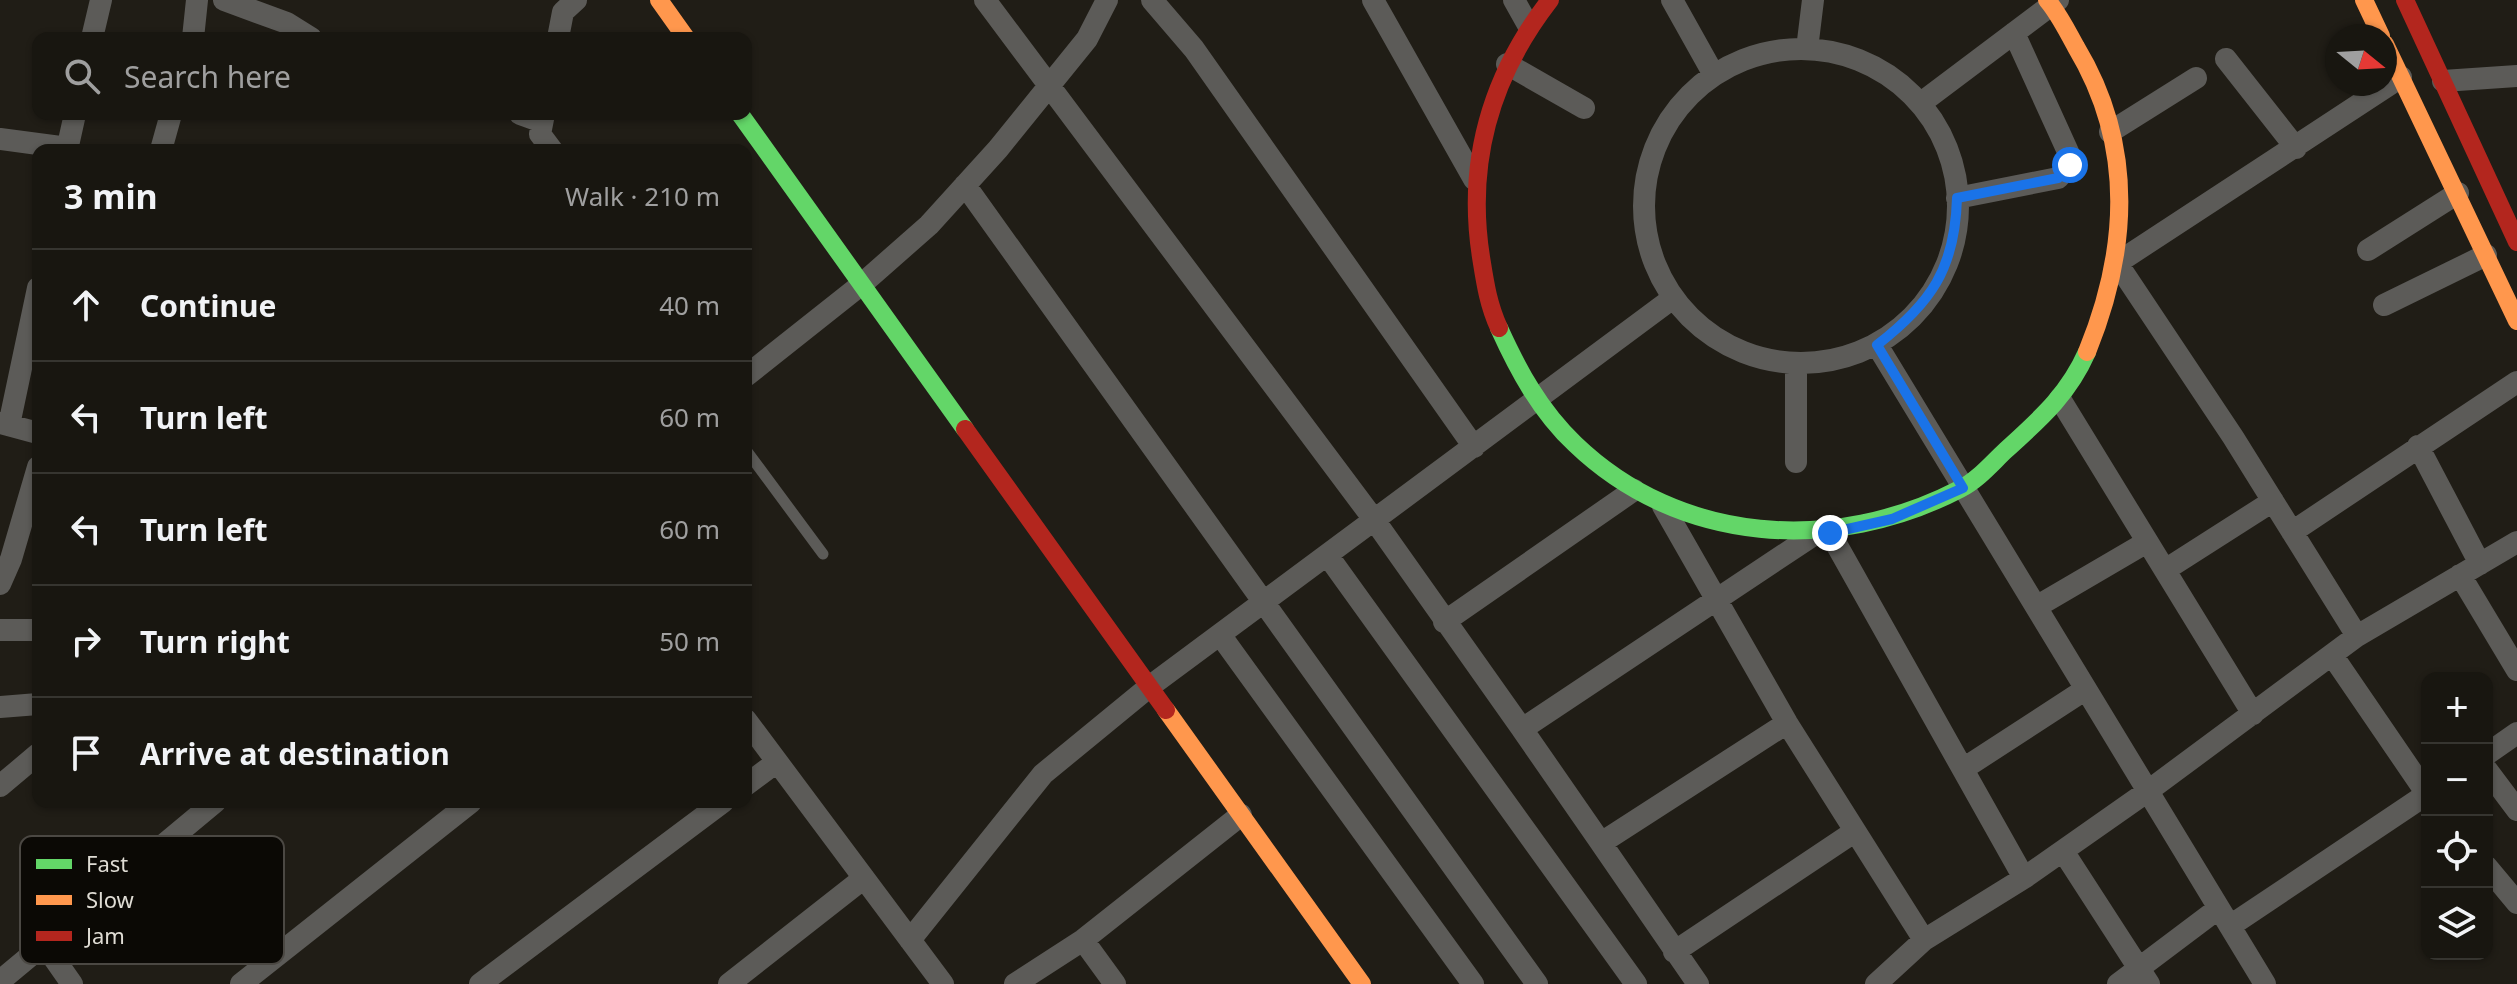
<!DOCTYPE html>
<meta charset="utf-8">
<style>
:root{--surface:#181610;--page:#211f19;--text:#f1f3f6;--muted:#9f9f9f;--line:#363530}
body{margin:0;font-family:"Noto Sans",sans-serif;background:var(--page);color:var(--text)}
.controls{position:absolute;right:24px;bottom:24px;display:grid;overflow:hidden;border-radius:16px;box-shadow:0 2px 6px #0004}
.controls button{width:72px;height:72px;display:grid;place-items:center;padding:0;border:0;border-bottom:2px solid var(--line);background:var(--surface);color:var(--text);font:40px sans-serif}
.compass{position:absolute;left:2325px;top:24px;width:72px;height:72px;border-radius:50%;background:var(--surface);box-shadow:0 2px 6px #0004;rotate:108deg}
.stop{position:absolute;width:24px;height:24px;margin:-18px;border:6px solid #1a73e8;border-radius:50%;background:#fff}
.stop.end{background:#1a73e8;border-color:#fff;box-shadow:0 2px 8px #0008}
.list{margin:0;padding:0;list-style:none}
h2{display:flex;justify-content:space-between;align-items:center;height:104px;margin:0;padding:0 32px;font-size:34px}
h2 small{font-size:26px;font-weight:400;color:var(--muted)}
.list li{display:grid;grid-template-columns:52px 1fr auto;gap:24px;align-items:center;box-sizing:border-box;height:112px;padding:0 32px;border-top:2px solid var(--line)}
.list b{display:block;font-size:30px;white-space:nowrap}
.list em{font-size:26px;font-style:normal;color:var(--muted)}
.icon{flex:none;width:44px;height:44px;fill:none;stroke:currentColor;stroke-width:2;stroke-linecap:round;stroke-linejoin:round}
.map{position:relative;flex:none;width:2517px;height:984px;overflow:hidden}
.search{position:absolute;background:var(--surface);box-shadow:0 2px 6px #0004;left:32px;top:32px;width:720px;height:88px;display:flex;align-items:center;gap:20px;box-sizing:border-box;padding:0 28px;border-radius:16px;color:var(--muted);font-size:30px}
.panel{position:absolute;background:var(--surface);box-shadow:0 2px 6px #0004;left:32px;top:144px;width:720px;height:664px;border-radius:16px}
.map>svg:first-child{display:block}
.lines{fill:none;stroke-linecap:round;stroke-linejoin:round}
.lane{stroke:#5c5b58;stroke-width:11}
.street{stroke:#5c5b58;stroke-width:22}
.fast{stroke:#63d668;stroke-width:18}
.slow{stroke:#ff974d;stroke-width:18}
.jam{stroke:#b3261e;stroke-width:18}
.route{stroke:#1a73e8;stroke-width:10}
.key{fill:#0b0905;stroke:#4b4843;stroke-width:2}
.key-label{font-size:22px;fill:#dfdcd4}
</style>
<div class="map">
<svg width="2517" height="984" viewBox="0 0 2517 984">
<rect width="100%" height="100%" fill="#201d16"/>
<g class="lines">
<path class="lane" d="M746,450l77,104"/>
<path class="street" d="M224,0l63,23 24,15
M985,0l390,521 147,208
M1152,0l42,49 280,398
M1373,0l101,179
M1514,0l14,25
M1672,0l42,75
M92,38l9,-38
M193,38l4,-38
M558,38l5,-26 13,-12
M1807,49l6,-49
M1644 206a157 157 0 1 1 314 0a157 157 0 1 1-314 0Z
M2226,59l70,89
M1507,64l77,44
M2401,77l-284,186 116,174 124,199 160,-94
M2443,81l74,-5
M1921,103l137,-103
M520,114l22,8
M544,114l-4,20 12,16
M2110,132l86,-54
M0,139l68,9
M67,150l8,-36
M161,150l10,-36
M965,185l572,799
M1957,198l101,-20 12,-13 -1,-11 -55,-121
M2368,250l90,-57
M2384,305l102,-50
M1877,345l388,639
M746,376l116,-92 67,-59 69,-76 89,-110 20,-39
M2060,399l193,315
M0,423l38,10
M9,425l29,-137
M2418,446l62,118
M1796,462v-98
M1663,506l124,217 137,217
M2292,532l225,-150
M1830,533l194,345
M1328,556l308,428
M2165,570l108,-69
M2460,575l57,95
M0,584l11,-25 27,-92
M2036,607l111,-65
M1444,622l190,-132
M0,630h38
M1221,636l252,348
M2332,655l95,139
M0,707l38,-3
M746,720l197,264
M2487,754l30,-21
M1963,769l123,-80
M2487,770l30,40
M746,785l31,-23
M0,786l38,-32
M1601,843l-79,-114 293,-195
M2063,851l86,133
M2487,867l30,36
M2230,926l197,-132
M910,940l133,-166 106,-87 524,-389
M1083,940l32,44
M44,944l28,40
M1674,952l180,-120
M0,981l215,-179
M241,984l230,-182
M480,984l243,-182
M729,984l135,-106
M1015,984l68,-44 158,-125
M1698,984l-97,-141 186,-120
M1876,984l48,-44 100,-62 124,-87 209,-155
M2118,984l101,-76"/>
<path class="fast" d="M740,114l225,315
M1499,328c19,42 41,83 76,116 105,101 260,110 385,45 18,-9 32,-26 46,-39 34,-31 62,-55 81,-98"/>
<path class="slow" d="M659,0l27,38
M2047,0c12,14 20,31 29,47 59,98 53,202 11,305
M2364,0l17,36
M2385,44l132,277
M1166,710l196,274"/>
<path class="jam" d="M2405,0l112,242
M1499,328c-11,-24 -14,-46 -18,-71 -15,-96 10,-181 69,-257
M965,429l201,281"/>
</g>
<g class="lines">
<path class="route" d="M1830,533l62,-14 71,-31 -86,-143c54,-42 78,-76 80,-147l101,-20 12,-13"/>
</g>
<rect x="20" y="836" width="264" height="128" rx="12" class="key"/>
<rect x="36" y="859" width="36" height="10" fill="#63d668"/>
<rect x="36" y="895" width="36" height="10" fill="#ff974d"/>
<rect x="36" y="931" width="36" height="10" fill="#b3261e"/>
<g class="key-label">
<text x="86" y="872">Fast</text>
<text x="86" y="908">Slow</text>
<text x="86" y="944">Jam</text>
</g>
</svg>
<div class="controls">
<button>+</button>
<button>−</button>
<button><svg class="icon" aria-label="locate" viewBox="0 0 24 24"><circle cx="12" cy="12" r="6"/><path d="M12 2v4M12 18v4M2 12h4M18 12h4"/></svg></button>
<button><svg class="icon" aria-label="layers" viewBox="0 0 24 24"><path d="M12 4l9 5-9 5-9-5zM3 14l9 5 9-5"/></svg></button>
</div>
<svg class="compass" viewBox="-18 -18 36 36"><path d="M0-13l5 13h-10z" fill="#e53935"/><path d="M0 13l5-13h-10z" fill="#9f9f9f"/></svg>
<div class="stop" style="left:2070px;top:165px"></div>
<div class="stop end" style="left:1830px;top:533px"></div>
<div class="search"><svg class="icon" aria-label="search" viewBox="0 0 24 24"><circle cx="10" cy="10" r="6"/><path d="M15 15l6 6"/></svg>Search here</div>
<section class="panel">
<h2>3 min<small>Walk · 210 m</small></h2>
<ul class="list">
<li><svg class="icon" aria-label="ahead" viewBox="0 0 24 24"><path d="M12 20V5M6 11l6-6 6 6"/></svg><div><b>Continue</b></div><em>40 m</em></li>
<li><svg class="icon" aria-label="left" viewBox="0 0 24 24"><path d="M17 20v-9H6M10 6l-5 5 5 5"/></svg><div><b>Turn left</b></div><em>60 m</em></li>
<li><svg class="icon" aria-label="left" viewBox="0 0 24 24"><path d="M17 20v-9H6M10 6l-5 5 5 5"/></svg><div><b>Turn left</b></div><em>60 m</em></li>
<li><svg class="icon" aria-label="right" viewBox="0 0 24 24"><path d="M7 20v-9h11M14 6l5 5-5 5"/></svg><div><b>Turn right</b></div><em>50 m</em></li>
<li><svg class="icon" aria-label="arrive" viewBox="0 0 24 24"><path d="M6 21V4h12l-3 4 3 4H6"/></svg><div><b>Arrive at destination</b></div></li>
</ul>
</section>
</div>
